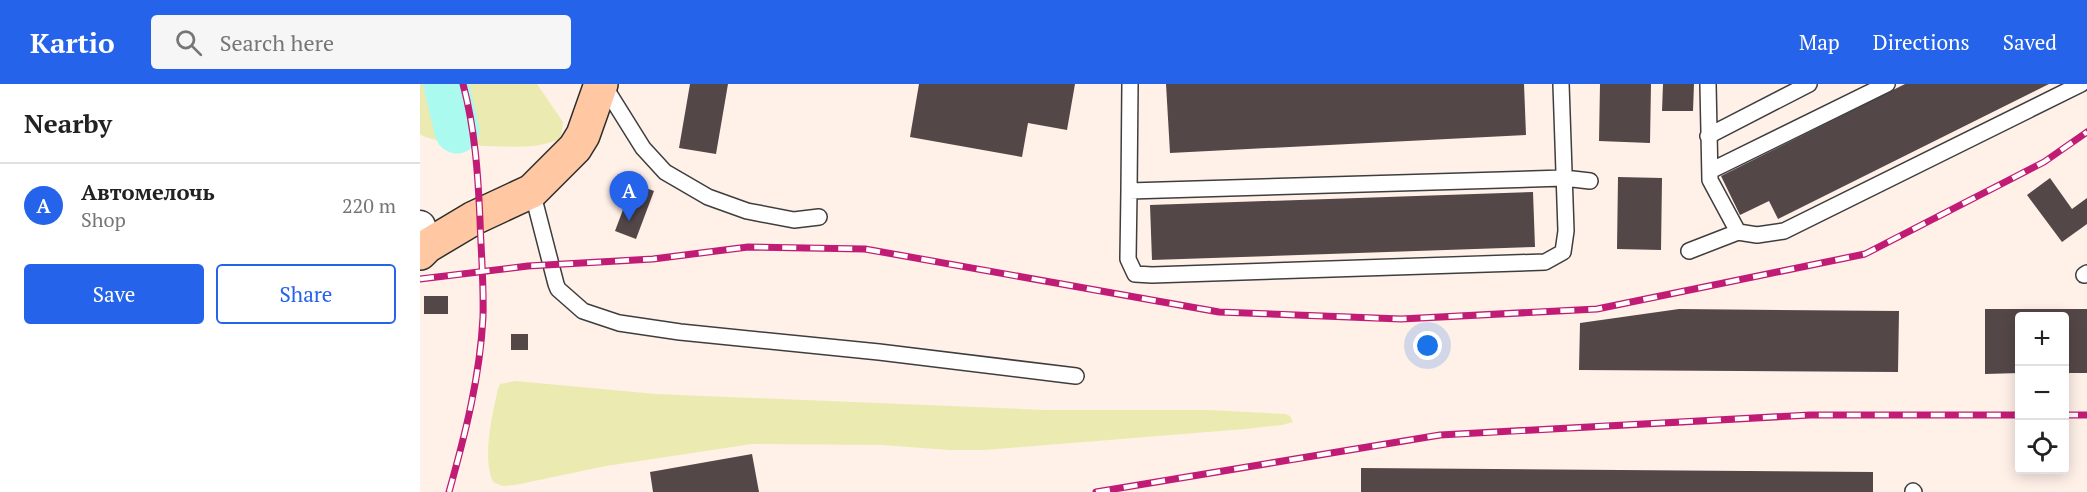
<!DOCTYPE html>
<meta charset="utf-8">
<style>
:root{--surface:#fff;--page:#f6f6f6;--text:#222;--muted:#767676;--line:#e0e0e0;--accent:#2563eb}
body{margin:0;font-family:"PT Serif",serif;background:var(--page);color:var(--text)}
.controls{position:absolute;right:18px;bottom:18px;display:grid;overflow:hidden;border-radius:6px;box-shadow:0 3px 15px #0003}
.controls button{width:54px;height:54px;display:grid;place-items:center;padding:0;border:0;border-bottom:2px solid var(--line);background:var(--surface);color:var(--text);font:30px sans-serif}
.you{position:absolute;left:1008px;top:262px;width:21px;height:21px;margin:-15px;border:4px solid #fff;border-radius:50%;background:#1a73e8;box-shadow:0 0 0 9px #1a73e833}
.badge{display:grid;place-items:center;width:39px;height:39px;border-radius:50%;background:var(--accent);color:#fff;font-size:20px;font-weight:700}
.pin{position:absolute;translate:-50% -50px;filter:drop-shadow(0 2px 3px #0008)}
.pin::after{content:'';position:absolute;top:32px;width:21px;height:18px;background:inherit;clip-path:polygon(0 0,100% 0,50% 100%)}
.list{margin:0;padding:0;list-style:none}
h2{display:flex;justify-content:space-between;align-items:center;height:78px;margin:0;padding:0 24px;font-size:26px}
h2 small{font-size:20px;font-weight:400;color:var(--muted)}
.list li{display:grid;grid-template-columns:39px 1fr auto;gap:18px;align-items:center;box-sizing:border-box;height:84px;padding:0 24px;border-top:2px solid var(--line)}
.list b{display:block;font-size:22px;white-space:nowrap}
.list p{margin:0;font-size:20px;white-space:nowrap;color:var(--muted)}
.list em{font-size:20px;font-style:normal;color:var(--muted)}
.actions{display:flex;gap:12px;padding:18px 24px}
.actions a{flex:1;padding:14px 0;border:2px solid var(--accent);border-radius:6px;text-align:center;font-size:21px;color:var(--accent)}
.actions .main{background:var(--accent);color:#fff}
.icon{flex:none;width:33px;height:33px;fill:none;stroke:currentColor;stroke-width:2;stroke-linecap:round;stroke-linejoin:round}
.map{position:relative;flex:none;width:1667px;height:408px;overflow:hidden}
header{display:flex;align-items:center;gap:36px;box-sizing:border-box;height:84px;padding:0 30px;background:var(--accent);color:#fff}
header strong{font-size:28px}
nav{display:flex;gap:33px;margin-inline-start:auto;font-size:21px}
.search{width:420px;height:54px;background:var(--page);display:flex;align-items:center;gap:15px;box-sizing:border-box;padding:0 21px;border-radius:6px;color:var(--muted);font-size:22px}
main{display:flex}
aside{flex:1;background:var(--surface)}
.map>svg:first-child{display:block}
.green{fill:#ebebb1}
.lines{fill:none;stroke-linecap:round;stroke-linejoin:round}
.river{stroke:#aafaf0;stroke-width:45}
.building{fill:#544748}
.lane-casing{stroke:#3e3e3e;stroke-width:18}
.street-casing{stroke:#3e3e3e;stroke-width:33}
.secondary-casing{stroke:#2d2d2d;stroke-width:36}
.lane{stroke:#fff;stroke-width:15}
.street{stroke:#fff;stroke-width:30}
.secondary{stroke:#ffc8a3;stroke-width:33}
.rail-casing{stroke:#c11c75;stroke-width:7}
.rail{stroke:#fff;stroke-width:4.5;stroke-dasharray:14;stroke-linecap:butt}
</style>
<header>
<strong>Kartio</strong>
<div class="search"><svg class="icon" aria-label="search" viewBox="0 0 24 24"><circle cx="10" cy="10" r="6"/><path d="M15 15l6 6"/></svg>Search here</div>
<nav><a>Map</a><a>Directions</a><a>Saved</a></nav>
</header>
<main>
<aside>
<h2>Nearby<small></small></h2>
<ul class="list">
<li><span class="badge">A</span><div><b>Автомелочь</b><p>Shop</p></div><em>220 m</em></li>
</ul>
<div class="actions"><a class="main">Save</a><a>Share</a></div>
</aside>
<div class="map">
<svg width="1667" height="408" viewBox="0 0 1667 408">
<rect width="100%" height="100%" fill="#fff0e8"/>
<path class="green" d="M0,0h117l26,38 -2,17c-9,3 -19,6 -28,7 -22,2 -97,0 -113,-12z
M95,297l141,13 390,16h163l76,4 5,2 3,6 -11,3 -37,4 -261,21h-34l-68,-5 -130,-1 -146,22 -91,19 -12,1 -10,-4c-11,-24 -1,-67 5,-93l2,-5z"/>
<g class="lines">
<path class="river" d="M26,0l11,47"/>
</g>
<path class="building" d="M270,0h38l-12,70 -37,-6z
M499,0h156l-8,46 -39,-7 -6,34 -112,-20z
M746,0h358l2,51 -356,18z
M1180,0h51l-1,59 -51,-2z
M1243,0h31l-1,27h-31z
M1485,0h144l-271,135 -9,-18 -29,14 -19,-39z
M1198,93l44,1 -1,72 -44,-1z
M1630,94l22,31 15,-11v26l-25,18 -35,-47z
M213,99l21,8 -18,48 -21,-8z
M1113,108l2,55 -383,13 -2,-55z
M4,212h24v18h-24z
M1259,225l220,2 -1,61 -319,-2 1,-47z
M1565,225h102v64h-23v-57h-44v57l-35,1z
M91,250h17v16h-17z
M332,370l7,38h-106l-3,-20z
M941,384l512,4v20h-512z"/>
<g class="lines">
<defs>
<path id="lane" d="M183,0l40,64 22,24 43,25 39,14 47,9 25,-3
M710,0l-1,107 435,-13 26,3
M1288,0l2,96 28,52
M1288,52l101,-52
M1290,87l177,-87
M112,107l24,93 2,5 25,22 36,12 61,9 199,20 197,24
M709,107l-1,68 7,15 17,1 393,-13 18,-10 3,-21 -5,-147
M1269,167l49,-19 19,3 27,-4 297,-147
M1664,191l3,-2
M1493,407l1,1"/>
<path id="street" d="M0,142l7,20"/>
<path id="secondary" d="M0,169l7,-7 47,-28 58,-27 43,-43 8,-13 18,-51"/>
</defs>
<use href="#lane" class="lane-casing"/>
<use href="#street" class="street-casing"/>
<use href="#secondary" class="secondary-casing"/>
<use href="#lane" class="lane"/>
<use href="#street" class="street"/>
<use href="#secondary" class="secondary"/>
<defs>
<path id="rail" d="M0,195l108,-13 125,-7 95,-12 117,2 354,63 182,7 196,-10 268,-55 179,-92 43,-30
M1644,331h23
M29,408c16,-57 31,-115 34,-175 1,-32 -2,-65 -3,-97 -2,-46 -5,-91 -17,-136
M676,408l344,-57 370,-20h210"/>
</defs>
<use href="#rail" class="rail-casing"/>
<use href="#rail" class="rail"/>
</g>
</svg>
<div class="controls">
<button>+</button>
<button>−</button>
<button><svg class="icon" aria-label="locate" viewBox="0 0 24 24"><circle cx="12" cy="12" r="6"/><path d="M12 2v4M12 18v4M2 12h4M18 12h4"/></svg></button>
</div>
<div class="you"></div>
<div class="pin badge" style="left:209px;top:137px">A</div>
</div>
</main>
